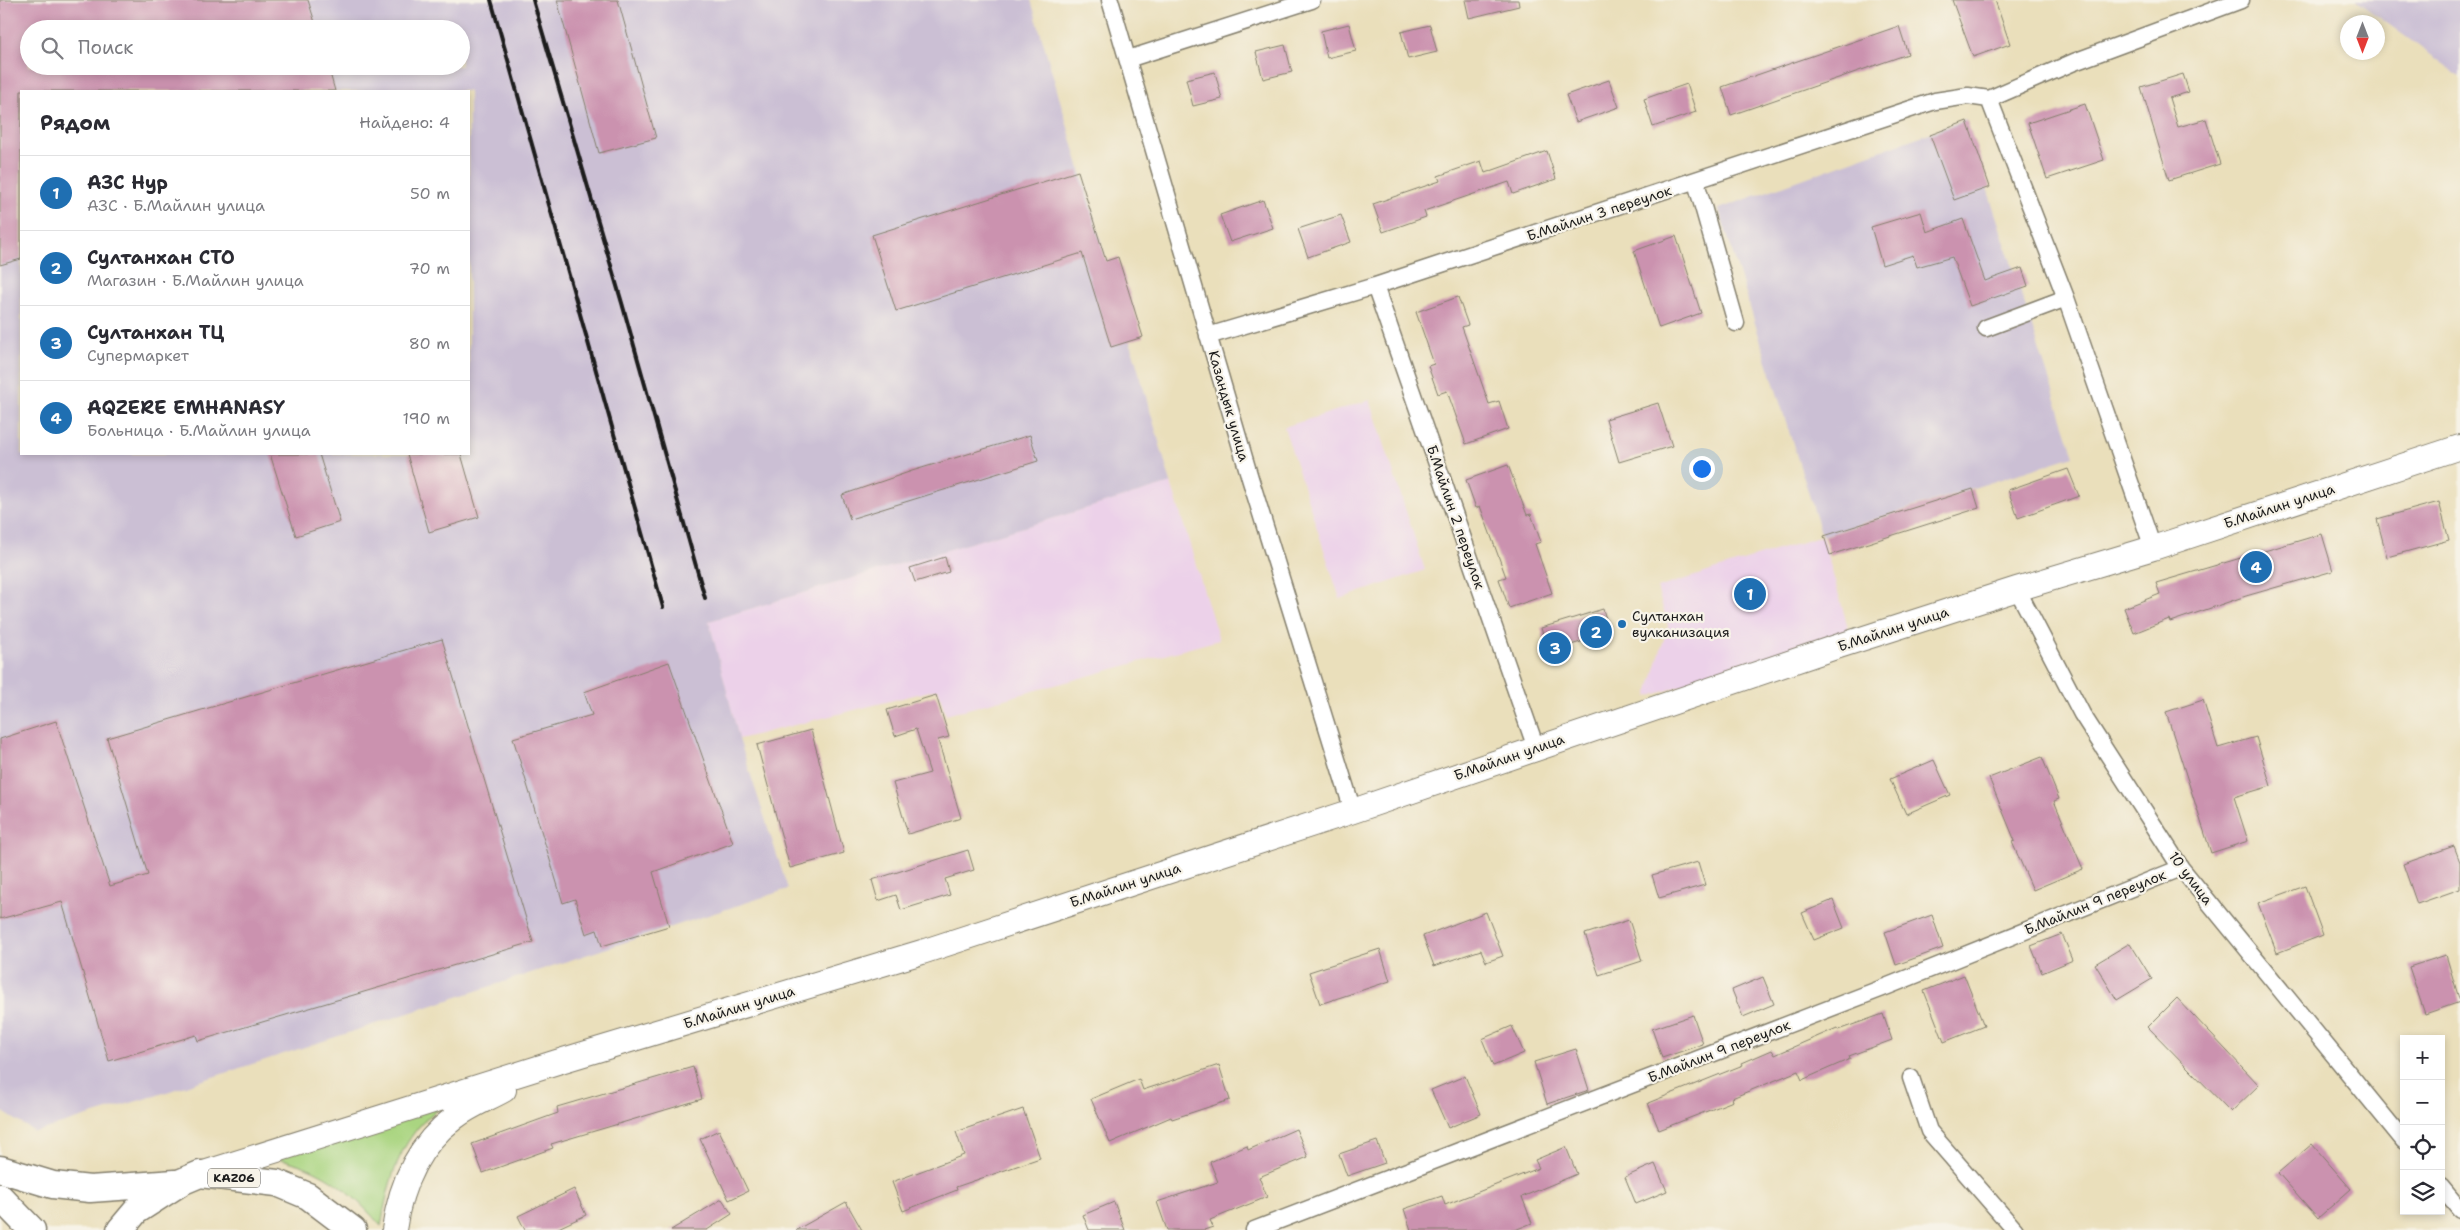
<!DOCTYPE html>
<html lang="ru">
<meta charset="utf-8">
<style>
:root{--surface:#fff;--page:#f7f7f7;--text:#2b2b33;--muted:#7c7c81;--line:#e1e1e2;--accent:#1f6fb2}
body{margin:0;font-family:"Shantell Sans",sans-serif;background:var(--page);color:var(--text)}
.controls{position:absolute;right:15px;bottom:15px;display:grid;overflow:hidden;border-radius:0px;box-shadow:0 2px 8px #0003}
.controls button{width:45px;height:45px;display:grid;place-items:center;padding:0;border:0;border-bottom:1px solid var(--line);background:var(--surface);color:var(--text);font:25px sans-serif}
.compass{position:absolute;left:2340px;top:15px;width:45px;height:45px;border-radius:50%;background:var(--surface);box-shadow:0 2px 8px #0003;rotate:180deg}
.you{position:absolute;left:1701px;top:468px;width:18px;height:18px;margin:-12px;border:4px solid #fff;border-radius:50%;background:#1a73e8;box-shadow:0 0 0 8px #1a73e833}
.badge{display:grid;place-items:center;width:32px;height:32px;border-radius:50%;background:var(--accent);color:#fff;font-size:16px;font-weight:700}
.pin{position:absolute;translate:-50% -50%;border:2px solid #fff;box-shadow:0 1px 5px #0006}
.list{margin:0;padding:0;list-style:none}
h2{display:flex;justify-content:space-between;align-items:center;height:65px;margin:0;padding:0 20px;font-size:21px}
h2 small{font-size:16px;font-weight:400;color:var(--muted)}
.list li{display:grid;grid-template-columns:32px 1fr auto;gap:15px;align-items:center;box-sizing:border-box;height:75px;padding:0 20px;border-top:1px solid var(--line)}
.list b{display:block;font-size:19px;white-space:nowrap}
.list p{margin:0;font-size:16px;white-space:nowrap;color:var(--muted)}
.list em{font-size:16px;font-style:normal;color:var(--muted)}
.icon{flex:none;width:28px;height:28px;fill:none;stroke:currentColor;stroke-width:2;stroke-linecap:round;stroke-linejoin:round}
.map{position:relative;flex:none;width:2460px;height:1230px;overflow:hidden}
.search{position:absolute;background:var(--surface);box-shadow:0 2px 8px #0003;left:20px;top:20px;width:450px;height:55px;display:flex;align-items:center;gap:12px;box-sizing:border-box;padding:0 18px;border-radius:28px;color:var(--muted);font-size:19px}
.panel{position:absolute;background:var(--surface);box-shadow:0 2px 8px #0003;left:20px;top:90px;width:450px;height:365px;border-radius:0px}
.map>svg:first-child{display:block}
.built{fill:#ecd1e9}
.industrial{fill:#cbbfd4;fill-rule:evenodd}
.green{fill:#aad581;stroke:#63784e}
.building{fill:#cb92af}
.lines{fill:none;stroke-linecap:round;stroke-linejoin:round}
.street-casing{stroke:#837e6c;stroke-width:19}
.secondary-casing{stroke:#837e6c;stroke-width:26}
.primary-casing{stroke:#837e6c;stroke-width:29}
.street{stroke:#fff;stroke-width:16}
.secondary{stroke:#fff;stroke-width:24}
.primary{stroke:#fff;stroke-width:26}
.rail{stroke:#1c1c1c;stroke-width:4}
.poi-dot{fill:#1f6fb2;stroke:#f7f3e8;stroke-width:2}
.labels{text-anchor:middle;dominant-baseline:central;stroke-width:4.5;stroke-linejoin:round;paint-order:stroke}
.shield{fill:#f7f3e8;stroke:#5e5c59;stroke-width:1}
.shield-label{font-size:12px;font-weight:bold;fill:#1c1c1c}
.street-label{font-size:14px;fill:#1c1c1c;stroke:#f7f3e8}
.poi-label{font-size:14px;fill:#1c1c1c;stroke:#f7f3e8;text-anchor:start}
</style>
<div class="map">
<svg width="2460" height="1230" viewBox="0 0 2460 1230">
<rect width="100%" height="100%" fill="#f7f3e8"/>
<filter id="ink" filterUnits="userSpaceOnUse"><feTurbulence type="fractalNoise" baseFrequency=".02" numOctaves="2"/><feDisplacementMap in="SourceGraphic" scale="10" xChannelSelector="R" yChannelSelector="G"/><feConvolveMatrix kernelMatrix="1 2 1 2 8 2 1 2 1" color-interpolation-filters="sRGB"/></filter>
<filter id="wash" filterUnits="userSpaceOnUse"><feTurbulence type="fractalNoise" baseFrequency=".0096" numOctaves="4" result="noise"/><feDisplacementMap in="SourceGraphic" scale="20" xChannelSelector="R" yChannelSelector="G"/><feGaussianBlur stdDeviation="1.12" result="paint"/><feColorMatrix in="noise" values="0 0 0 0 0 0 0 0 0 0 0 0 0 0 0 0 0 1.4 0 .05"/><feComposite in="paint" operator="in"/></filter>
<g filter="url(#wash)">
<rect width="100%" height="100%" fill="#eadfbb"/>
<path class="built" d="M1370,400l55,170 -85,29 -56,-172z
M1171,483l48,157 -273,75 -8,-26 -199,50 -30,-118z
M1822,536l27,95 -202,66 21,-72 -11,-37z"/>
<path class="industrial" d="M0,0h1031l140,483 -462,138 30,118 49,150 -621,203 -132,40 -35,-22zM29,29h432v37h-432zM21,91h448v363h-448z
M2355,0h105v76z
M1965,120l109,336 -252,80 -103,-327z"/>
<path class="green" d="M477,1084c-14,10 -31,18 -45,30 -34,28 -44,71 -51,112 -40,-46 -67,-62 -127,-73z"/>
<g id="blocks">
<path class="building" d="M0,0h308l9,29h-288v37h299l7,25h-314v168l-21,6z
M557,0h61l38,138 -57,15z
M1465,0h53l1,6 -50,12z
M1952,0h43l15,44 -37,13z
M1349,24l7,27 -29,7 -6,-27z
M1430,25l7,27 -29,7 -7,-27z
M1899,26l9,28 -177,61 -9,-28z
M1285,45l7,27 -29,7 -7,-27z
M1215,72l7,27 -29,7 -7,-27z
M2183,74l6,18 -20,6 9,29 28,-8 14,45 -51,16 -28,-93z
M1609,80l10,27 -43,15 -10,-27z
M1687,84l9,28 -43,15 -9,-28z
M2085,104l19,56 -57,19 -19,-56z
M1967,121l23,66 -36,13 -24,-65z
M1547,151l9,28 -43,15 -4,-12 -85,29 2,6 -43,15 -10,-28 67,-23 -2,-5 43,-15 4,12z
M1078,171l28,90 12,-4 25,80 -32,10 -29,-94 -186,58 -24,-76z
M1263,200l10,28 -43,14 -10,-27z
M1921,212l6,20 36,-13 22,62 37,-13 6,18 -58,20 -18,-49 -35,10 -4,-12 -31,10 -11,-38z
M1341,215l10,27 -43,15 -10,-28z
M1676,236l25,77 -42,15 -25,-77z
M1458,297l10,28 -6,2 27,77 10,-3 9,28 -42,15 -19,-53 -9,3 -10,-28 6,-2 -18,-52z
M1658,403l14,43 -53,16 -13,-43z
M1030,435l8,26 -188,58 -8,-24 70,-24z
M270,454h49l21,68 -44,14z
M407,454h54l18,63 -50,15z
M1508,465l19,50 4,-1 10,28 -6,2 17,49 -43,15 -10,-29 7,-2 -26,-71 -4,2 -10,-28z
M2068,469l11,27 -61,22 -10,-28z
M1973,489l6,19 -149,47 -6,-19z
M2439,502l10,38 -62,17 -10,-38z
M2322,534l11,37 -87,25 -76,26 -1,-3 -35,14 -10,-25 36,-14 -4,-11z
M945,557l4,15 -34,10 -5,-14z
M1603,609l7,24 -62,19 -7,-24z
M442,639l91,303 -335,99 -2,-6 -87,26 -47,-159 -62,17v-180l56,-18 54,165 38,-11 -41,-137z
M669,662l64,181 -80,29 16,54 -67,20 -5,-16 -11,4 -11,-35 -12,4 -50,-165 79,-23 -8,-23z
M936,695l13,42 -11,3 23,78 -53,16 -15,-51 37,-10 -14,-44 -21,7 -8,-26z
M2203,700l15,48 38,-11 15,49 -37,11 14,44 -37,12 -45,-141z
M811,730l33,123 -54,15 -33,-123z
M2042,757l17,42 -5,2 29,68 -50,21 -21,-48 3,-1 -26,-63z
M1934,760l16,35 -44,19 -16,-35z
M2454,846l6,16v27l-43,15 -14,-40z
M968,850l6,20 -29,9 5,16 -49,15 -5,-15 -18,6 -6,-21z
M1698,862l7,23 -46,13 -7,-23z
M2305,886l18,49 -46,18 -19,-50z
M1833,900l11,28 -30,12 -12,-27z
M1486,912l17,44 -17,6 -5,-12 -47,16 -11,-30z
M1932,915l11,33 -47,17 -11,-33z
M1629,920l13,41 -43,14 -14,-41z
M2062,934l11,26 -31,13 -11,-27z
M2130,943l22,36 -35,21 -22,-36z
M1380,949l10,32 -70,23 -11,-32z
M2446,955l14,47 -35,12 -16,-47z
M1964,975l20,51 -40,16 -20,-51z
M1763,977l11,27 -31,13 -11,-27z
M2177,998l82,87 -28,27 -83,-85z
M1883,1014l9,26 -43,16 1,3 -48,21 -4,-9 -66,27 1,3 -74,29 -11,-27 95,-38 -1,-2 30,-13 3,5 62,-27 1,2z
M1693,1015l10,29 -41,14 -10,-29z
M1512,1026l12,27 -31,13 -11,-27z
M1576,1049l13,41 -42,14 -13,-42z
M1219,1065l11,35 -58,19 -1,-2 -61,26 -19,-44 48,-20 4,11z
M693,1067l9,32 -151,45 2,4 -70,25 -11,-29 86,-31 -1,-6z
M1465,1076l16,38 -33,14 -17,-38z
M1023,1109l17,49 -84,29 1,3 -54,21 -11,-29 72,-27 -8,-23z
M1296,1129l12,28 -49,20 8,20 -57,23 3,7 -9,3h-37l-10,-28 61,-20 -8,-20 37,-16 1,4z
M719,1130l29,61 -19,9 -29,-61z
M1377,1141l8,22 -38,13 -8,-22z
M2312,1144l39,45 -33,29 -40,-45z
M1566,1147l11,27 -55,23 10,26 -17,7h-104l-7,-21 38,-13 3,9 94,-37 -4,-8z
M1655,1164l12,27 -31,13 -11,-27z
M574,1189l12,26 -32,15h-29l-7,-14z
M722,1199l10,15 -25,16h-36z
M846,1202l16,28h-66z
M1114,1202l11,28h-36l-6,-15z"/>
</g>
</g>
<g filter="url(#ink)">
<use href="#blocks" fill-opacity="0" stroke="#837e6c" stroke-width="1"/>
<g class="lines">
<defs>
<path id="street" d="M1110,0l140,478 103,333
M1128,59l184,-59
M1989,99l77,199 87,250
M1989,99l85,-37 167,-62
M1696,182l40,141
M1375,286l161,462
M1986,328l80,-30
M1208,336l167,-50 560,-185 33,-5 21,3
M2017,589l65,125 99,154 223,273
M1911,1078l18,53 86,99
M2441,1187l19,23
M1254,1230l634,-244 293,-118"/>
<path id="secondary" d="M201,1174l356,-112 365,-110 431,-141 480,-163 184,-59 136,-41 307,-101
M394,1230c6,-44 24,-85 60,-112 15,-12 34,-19 50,-28"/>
<path id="primary" d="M0,1169l53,16 37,4 85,-6
M0,1197l32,33
M120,1230l16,-19 45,-29 19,-8 77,9 31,13 45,34"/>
</defs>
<use href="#street" class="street-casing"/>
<use href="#secondary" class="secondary-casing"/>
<use href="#primary" class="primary-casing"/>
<use href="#street" class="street"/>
<use href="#secondary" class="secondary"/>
<use href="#primary" class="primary"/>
<path class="rail" d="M491,0l172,607
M533,0l89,303 83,295"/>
</g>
</g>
<circle class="poi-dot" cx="1622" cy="624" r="5"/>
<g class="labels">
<rect class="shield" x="208" y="1168.5" width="52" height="19" rx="4"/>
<g class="shield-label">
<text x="234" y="1178">KАZ06</text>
</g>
<g class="street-label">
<text transform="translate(1599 213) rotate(-18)">Б.Майлин 3 переулок</text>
<text transform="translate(1229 406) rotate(74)">Казандык улица</text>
<text transform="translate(2279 506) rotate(-18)">Б.Майлин улица</text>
<text transform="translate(1456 517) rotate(71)">Б.Майлин 2 переулок</text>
<text transform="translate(1893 629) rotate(-18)">Б.Майлин улица</text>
<text transform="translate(1509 757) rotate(-19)">Б.Майлин улица</text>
<text transform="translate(2191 878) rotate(53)">10 улица</text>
<text transform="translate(1125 885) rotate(-18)">Б.Майлин улица</text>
<text transform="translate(2095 902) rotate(-22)">Б.Майлин 9 переулок</text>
<text transform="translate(739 1007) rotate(-17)">Б.Майлин улица</text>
<text transform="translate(1719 1051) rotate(-21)">Б.Майлин 9 переулок</text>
</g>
<g class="poi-label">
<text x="1632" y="616">Султанхан<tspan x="1632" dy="16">вулканизация</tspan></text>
</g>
</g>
</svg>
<div class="controls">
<button>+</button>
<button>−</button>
<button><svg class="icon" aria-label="locate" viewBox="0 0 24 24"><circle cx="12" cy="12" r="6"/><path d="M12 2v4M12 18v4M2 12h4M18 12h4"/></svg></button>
<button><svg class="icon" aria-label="layers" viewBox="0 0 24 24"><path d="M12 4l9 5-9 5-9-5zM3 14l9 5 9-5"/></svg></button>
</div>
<svg class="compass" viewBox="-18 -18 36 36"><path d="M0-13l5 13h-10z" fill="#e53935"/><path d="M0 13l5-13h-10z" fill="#7c7c81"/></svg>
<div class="you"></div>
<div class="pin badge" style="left:1750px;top:594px">1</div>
<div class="pin badge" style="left:1596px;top:632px">2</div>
<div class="pin badge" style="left:1555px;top:648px">3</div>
<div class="pin badge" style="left:2256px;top:567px">4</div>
<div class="search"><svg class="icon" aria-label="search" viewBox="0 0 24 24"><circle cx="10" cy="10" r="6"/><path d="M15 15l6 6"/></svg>Поиск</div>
<section class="panel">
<h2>Рядом<small>Найдено: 4</small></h2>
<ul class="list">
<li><span class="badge">1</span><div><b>АЗС Нур</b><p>АЗС · Б.Майлин улица</p></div><em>50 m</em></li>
<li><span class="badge">2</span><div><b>Султанхан СТО</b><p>Магазин · Б.Майлин улица</p></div><em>70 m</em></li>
<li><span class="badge">3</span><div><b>Султанхан ТЦ</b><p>Супермаркет</p></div><em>80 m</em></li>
<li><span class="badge">4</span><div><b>AQZERE EMHANASY</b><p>Больница · Б.Майлин улица</p></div><em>190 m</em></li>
</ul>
</section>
</div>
